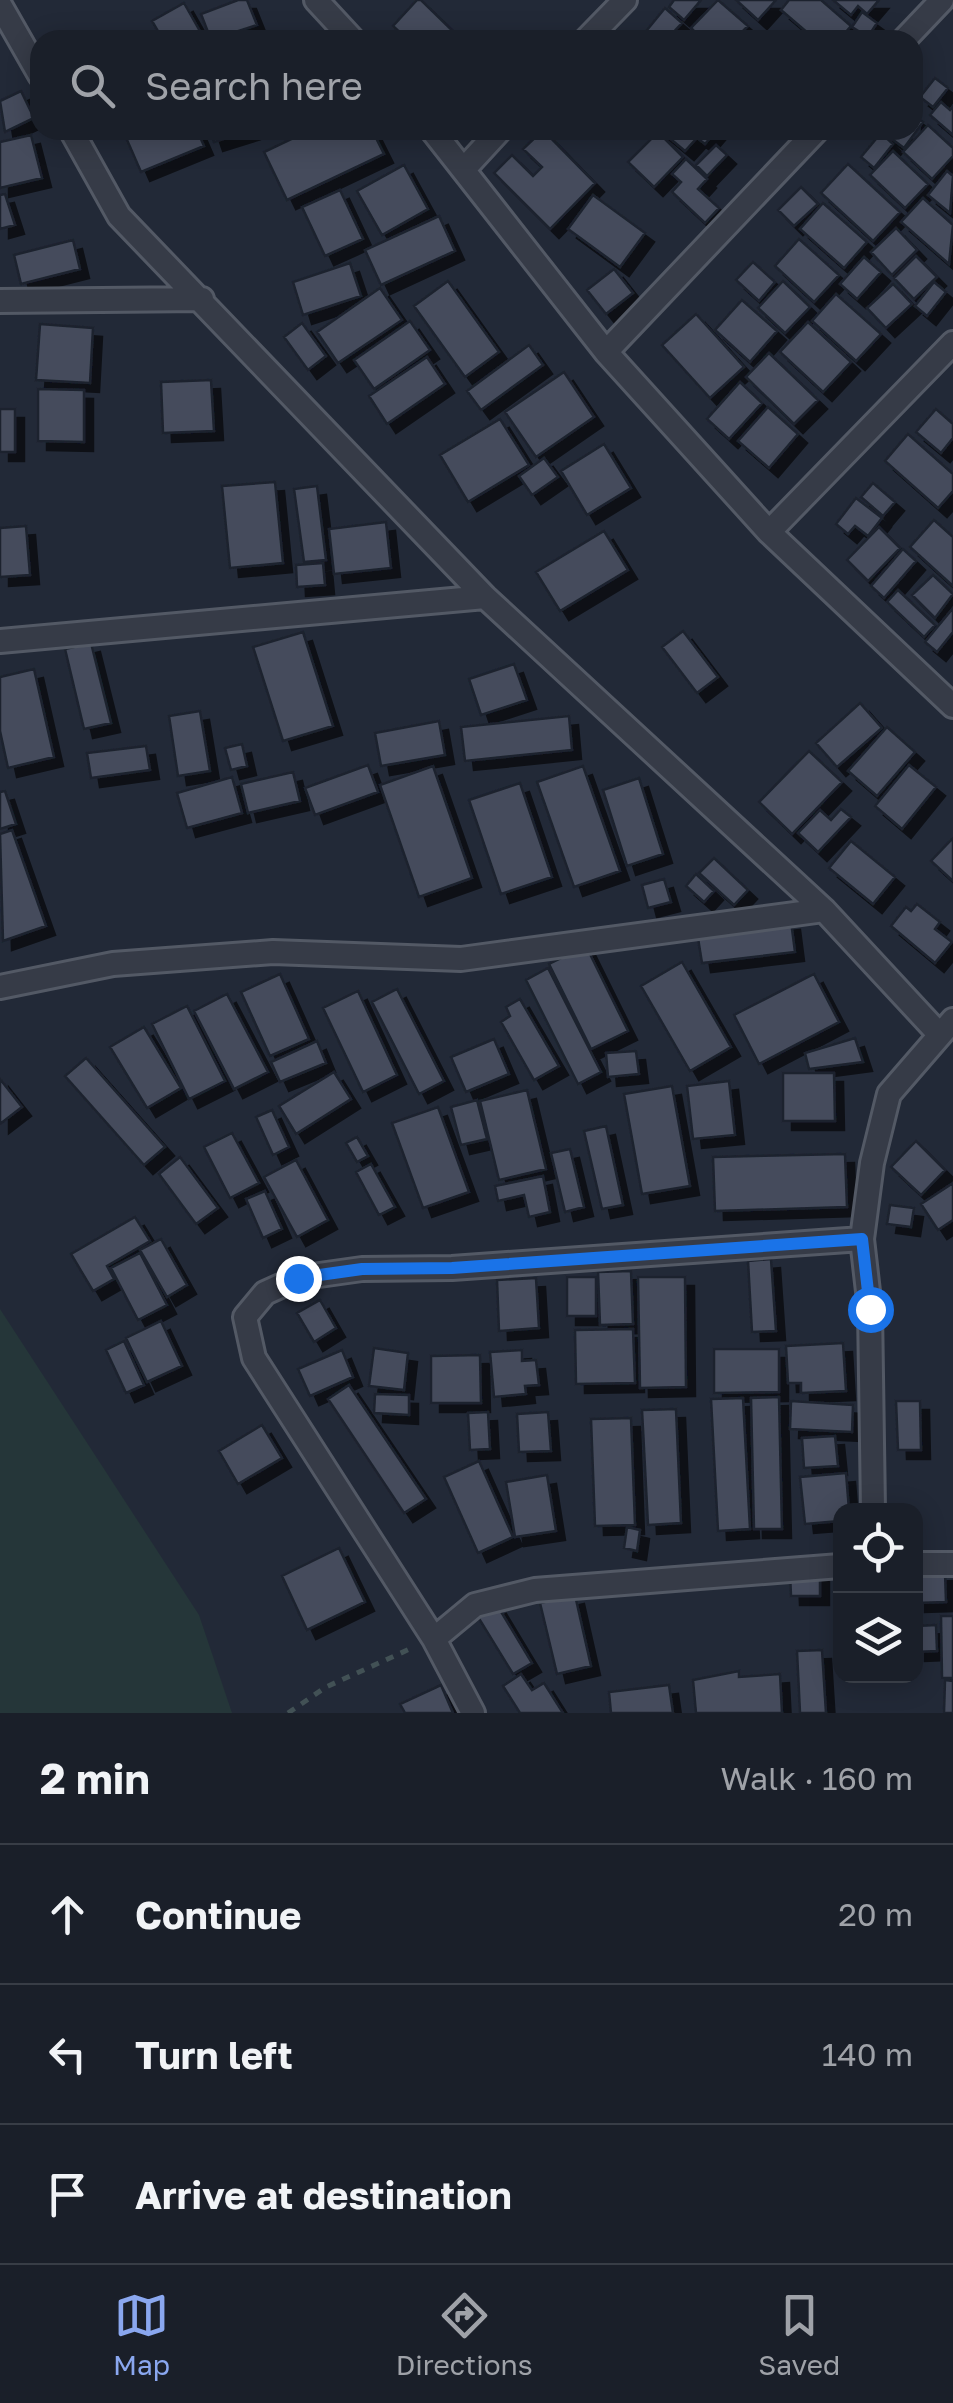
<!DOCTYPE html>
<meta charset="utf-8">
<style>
:root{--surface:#1a1f29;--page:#232731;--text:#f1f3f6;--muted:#9fa2a8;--line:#383d46;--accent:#8aa7ef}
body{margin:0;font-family:"Golos Text",sans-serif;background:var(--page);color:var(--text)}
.controls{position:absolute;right:30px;bottom:30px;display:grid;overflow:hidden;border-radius:20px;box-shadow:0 5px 25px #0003}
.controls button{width:90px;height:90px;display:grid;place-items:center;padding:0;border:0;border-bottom:2px solid var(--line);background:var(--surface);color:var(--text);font:50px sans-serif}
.stop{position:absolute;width:30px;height:30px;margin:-22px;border:8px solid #1a73e8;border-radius:50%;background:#fff}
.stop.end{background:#1a73e8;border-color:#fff;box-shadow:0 2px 10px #0008}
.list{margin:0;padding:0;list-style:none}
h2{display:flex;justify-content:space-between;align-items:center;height:130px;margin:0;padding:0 40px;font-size:42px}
h2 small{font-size:32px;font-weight:400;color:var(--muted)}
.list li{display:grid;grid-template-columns:65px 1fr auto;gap:30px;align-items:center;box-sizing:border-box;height:140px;padding:0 40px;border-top:2px solid var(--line)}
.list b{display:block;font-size:38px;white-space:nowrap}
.list em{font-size:32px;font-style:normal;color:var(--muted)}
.icon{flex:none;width:55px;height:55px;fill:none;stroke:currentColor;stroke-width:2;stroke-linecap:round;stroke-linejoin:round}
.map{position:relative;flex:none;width:953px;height:1713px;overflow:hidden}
.search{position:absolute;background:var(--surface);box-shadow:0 5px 25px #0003;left:30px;right:30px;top:30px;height:110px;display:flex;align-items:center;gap:25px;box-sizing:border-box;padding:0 35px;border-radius:30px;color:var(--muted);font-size:38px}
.sheet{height:550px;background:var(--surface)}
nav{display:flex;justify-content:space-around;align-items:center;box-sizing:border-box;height:140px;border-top:2px solid var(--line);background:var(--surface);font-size:28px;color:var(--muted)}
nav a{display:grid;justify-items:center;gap:5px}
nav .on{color:var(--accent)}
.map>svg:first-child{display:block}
.green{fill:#253639}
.building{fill:#444c5b;stroke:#1d222e;stroke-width:2.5;filter:url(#shadow)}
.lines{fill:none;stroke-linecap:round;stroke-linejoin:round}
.minor-casing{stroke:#535965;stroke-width:28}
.path{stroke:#425155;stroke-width:5;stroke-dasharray:8 8;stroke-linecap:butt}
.minor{stroke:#363b47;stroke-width:22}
.route{stroke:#1a73e8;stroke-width:12}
</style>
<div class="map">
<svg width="953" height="1713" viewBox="0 0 953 1713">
<defs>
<filter id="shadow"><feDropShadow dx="9" dy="9" stdDeviation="0" flood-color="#0009"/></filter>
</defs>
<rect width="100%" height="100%" fill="#222937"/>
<path class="green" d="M0,1309l199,306 33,98h-232z"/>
<path class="building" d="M238,0h9l10,25 -46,15 -10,-26z
M417,0h4l41,40h-54l-15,-14z
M674,0h27l-17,20 -15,-13z
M718,0l30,26 -14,14h-31l-12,-12z
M736,0h40l-18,20z
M789,0h32l30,26 -12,14h-23l-35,-30z
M833,0h46l-12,14 -9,-8 -7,9z
M184,3l17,30 -11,7h-27l-11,-19z
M665,8l17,15 -16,17h-8l-11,-10z
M862,12l15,11 -9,14 -16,-10z
M935,78l13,10 -15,19 -13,-10z
M21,91l13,27 -29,14 -5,-31z
M941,102l9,8 3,-4v29l-23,-20z
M913,115l10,7 -19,26 -20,-15 29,-3z
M928,125l25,23v8l-21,23 -29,-27z
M132,130h65l7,16 -63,26 -17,-39z
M210,130h42l-38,12z
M310,130h62l12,24 -97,46 -23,-48z
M543,130l52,53 -45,46 -56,-56 18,-18 21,21 9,-9 -19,-18z
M717,130l-12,14 -8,-6 -12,13 -24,-20z
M658,132l25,25 -29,30 -26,-25z
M881,133l12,11 -19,24 -13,-11z
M31,135l11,43 -42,10v-46z
M716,145l11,10 -20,21 -11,-11z
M893,151l35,33 -23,24 -35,-33z
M686,159l21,20 -9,10 21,19 -14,15 -33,-31 9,-10 -9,-8z
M848,164l52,48 -27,29 -52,-48z
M404,165l24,44 -46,26 -25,-44z
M947,171l6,5 -3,37 -22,-18z
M801,187l17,17 -24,22 -16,-16z
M340,190l23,49 -38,17 -23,-49z
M5,194l10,31 -15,4v-34z
M593,195l52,38 -25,34 -52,-38z
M923,198l30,27 -4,39 -48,-42z
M823,203l44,39 -23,26 -44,-39z
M439,216l16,35 -74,34 -16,-35z
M896,228l21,22 -25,25 -21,-23z
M799,239l40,36 -25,27 -39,-36z
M73,240l7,29 -59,15 -7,-29z
M916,256l21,21 -23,22 -20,-21z
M864,257l17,15 -24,27 -17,-15z
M753,262l22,20 -16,19 -23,-21z
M350,263l11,33 -58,19 -10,-33z
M614,269l19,24 -27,21 -19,-24z
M448,281l51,71 -34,25 -51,-71z
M783,281l27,26 -25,26 -27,-25z
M934,282l12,10 -19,24 -12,-10z
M893,284l19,20 -26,24 -19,-20z
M380,288l22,32 -64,43 -21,-31z
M836,294l45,40 -25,27 -44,-40z
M742,300l35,31 -27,31 -35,-32z
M696,314l48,53 -34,31 -48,-53z
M410,321l20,29 -56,39 -20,-29z
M808,322l43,40 -28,30 -43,-40z
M302,323l24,33 -18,14 -24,-33z
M40,324l53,4 -3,55 -54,-3z
M529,345l14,20 -62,45 -14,-19z
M769,353l49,47 -24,24 -48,-47z
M427,357l18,27 -58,40 -18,-28z
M564,372l30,45 -58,40 -31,-45z
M211,380l3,51 -51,2 -2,-51z
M740,382l22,21 -33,36 -22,-20z
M38,389l46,1v52l-46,-1z
M768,407l30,27 -29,34 -31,-27z
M0,409h15v43h-15z
M936,409l17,15v14l-12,15 -25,-21z
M500,419l29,46 -61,37 -28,-47z
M908,434l45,40v17l-15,17 -53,-47z
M604,444l27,44 -44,27 -26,-44z
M544,458l14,19 -26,18 -13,-19z
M275,482l8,81 -53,5 -8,-82z
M873,483l22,19 -12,14 -22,-19z
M317,486l9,74 -22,2 -10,-73z
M856,498l26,20 -14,18 -13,-10 -7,8 -12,-10z
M934,520l19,17v49l-43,-39z
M386,522l5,46 -57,6 -5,-45z
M26,526l4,49 -30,2v-49z
M879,527l21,21 -32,33 -21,-21z
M604,531l24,39 -68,41 -24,-39z
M903,549l13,12 -32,37 -13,-12z
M323,563l2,22 -28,2 -1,-22z
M933,575l20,19 -18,24 -23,-23z
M898,590l37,35 -11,12 -37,-35z
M953,608v24l-16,20 -12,-10z
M683,631l35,46 -21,16 -35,-46z
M303,632l30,94 -50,15 -30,-94z
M91,643l20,80 -27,6 -19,-80z
M514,664l13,36 -46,15 -12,-36z
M34,669l20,88 -46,11 -8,-37v-54z
M860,703l22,25 -45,39 -21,-24z
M200,711l10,60 -32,5 -9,-60z
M569,716l3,34 -107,11 -4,-34z
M439,721l6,34 -64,11 -6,-33z
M887,727l28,25 -38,44 -29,-25z
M242,744l5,22 -16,4 -6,-22z
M146,746l4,24 -59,8 -4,-25z
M809,751l33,31 -50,52 -33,-32z
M368,765l10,27 -63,23 -10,-27z
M909,765l27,22 -34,42 -27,-23z
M433,766l39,112 -53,19 -39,-112z
M583,766l37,105 -46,16 -37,-105z
M293,772l7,29 -52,12 -7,-29z
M232,777l10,36 -55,15 -10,-35z
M639,778l24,76 -36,12 -24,-76z
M520,783l32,94 -51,17 -32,-94z
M5,791l11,33 -16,5v-37z
M841,809l10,8 -33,35 -20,-19 22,-23 11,10z
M12,830l34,96 -43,15 -3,-107z
M953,838v43l-22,-20z
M851,841l44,36 -22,27 -44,-36z
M714,858l34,32 -14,15 -35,-32z
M696,874l18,17 -10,11 -18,-16z
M664,879l7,23 -23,6 -6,-23z
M917,904l23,18 -5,7 17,13 -17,21 -44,-37 15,-19 5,4z
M791,921l4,31 -93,11 -5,-31z
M586,946l42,85 -37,18 -42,-85z
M682,962l49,85 -41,24 -49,-85z
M548,968l53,104 -23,12 -52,-104z
M280,974l29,65 -39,17 -29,-64z
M814,974l25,48 -80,42 -25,-49z
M397,989l47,92 -25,13 -47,-92z
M358,991l39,84 -34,17 -40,-84z
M227,994l41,78 -34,17 -40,-78z
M520,999l39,67 -25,14 -33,-58 9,-6 -4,-9z
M187,1006l38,75 -36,18 -37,-75z
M144,1027l37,61 -34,20 -37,-61z
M855,1038l8,24 -54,7 -4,-16z
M494,1039l15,35 -43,18 -15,-35z
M317,1041l9,22 -46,19 -9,-20z
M636,1051l3,23 -31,3 -2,-24z
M86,1058l79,89 -21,18 -79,-89z
M334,1072l17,27 -55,35 -17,-28z
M783,1073h51l1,48h-52z
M0,1079l22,28 -22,17z
M729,1081l6,54 -42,4 -6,-53z
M672,1086l18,100 -48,8 -18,-100z
M527,1090l19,79 -47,11 -19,-79z
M477,1100l10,39 -26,6 -10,-38z
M438,1107l31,85 -46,16 -31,-85z
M272,1110l17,37 -16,8 -17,-38z
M606,1126l17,79 -21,4 -18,-78z
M232,1133l27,50 -29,15 -26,-51z
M357,1137l11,19 -11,6 -11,-19z
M916,1141l29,29 -24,25 -30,-28z
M570,1149l14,58 -19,5 -14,-59z
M845,1154l2,53 -132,4 -2,-54z
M180,1157l38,51 -22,16 -37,-50z
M296,1160l32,60 -31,17 -33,-60z
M371,1164l24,43 -16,8 -23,-43z
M543,1176l7,36 -21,5 -5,-22 -26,6 -3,-15z
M953,1183v37l-15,10 -17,-26z
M265,1191l17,38 -19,9 -17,-39z
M890,1205l24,3 -3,19 -24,-3z
M135,1217l15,24 -43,25 7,13 -21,12 -22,-37z
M161,1239l26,46 -20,12 -27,-47z
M140,1253l27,52 -29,15 -27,-52z
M771,1259l5,72 -24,1 -4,-71z
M631,1271l2,53 -33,1 -2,-53z
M567,1277h29v39h-29z
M638,1277h47l1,110 -46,1z
M536,1278l3,50 -40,3 -2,-51z
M320,1300l16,28 -22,14 -17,-29z
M161,1321l21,45 -35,16 -21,-44z
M633,1329l2,54 -59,1 -1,-54z
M124,1341l20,44 -18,8 -20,-43z
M843,1343l3,48 -45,2v-10h-13l-2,-37z
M374,1348l34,5 -4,37 -35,-4z
M714,1349h65v43l-65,1z
M342,1350l11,27 -43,19 -12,-27z
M522,1350v11l14,-1 3,25 -14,1 1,8 -32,3 -4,-45z
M480,1355l1,48h-50v-47z
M349,1385l77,114 -22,14 -76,-114z
M375,1394l34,1v20l-35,-2z
M779,1397l3,132h-28l-3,-131z
M743,1398l7,131 -32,2 -7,-132z
M791,1401l62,4 -1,27 -62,-3z
M896,1401h24l1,49h-23z
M676,1409l5,114 -33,2 -6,-115z
M488,1412l2,37 -20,1 -2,-37z
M548,1412l3,39 -32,1 -2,-38z
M631,1418l4,107 -40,1 -4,-107z
M262,1425l20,33 -44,26 -19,-33z
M835,1436l3,30 -34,2 -2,-30z
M479,1461l34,76 -35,16 -34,-76z
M846,1473l3,37h-9v11l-35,3 -5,-47z
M547,1475l9,56 -41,6 -9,-55z
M627,1527l13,3 -3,21 -13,-3z
M339,1548l26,54 -58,28 -25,-54z
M945,1572l1,30 -30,1v-30z
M790,1573h30v23h-29z
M575,1595l16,71 -34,8 -17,-71z
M497,1605l35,58 -19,11 -35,-57z
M941,1616h12v62h-11z
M936,1625l1,26 -21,1v-26z
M822,1650l4,63h-26l-3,-62z
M739,1671v6l41,-3 2,39h-86l-3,-33z
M521,1674l11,16 12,-7 19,30h-43l-17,-27z
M945,1680l8,1v32h-9z
M441,1685l12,28h-48l-5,-9z
M669,1685l4,28h-62l-2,-21z"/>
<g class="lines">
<defs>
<path id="minor" d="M316,0l37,40
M0,5l40,70
M586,40l39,-40
M904,40l38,-40
M71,130l48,86 366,381 339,313 115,124
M432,130l174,222 163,180 184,174
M465,168l35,-38
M0,301l202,-2
M606,352l211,-222
M769,532l184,-189
M0,641l485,-44
M0,987l113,-23 160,-12 188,7 363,-49
M873,1510l-3,-201 -8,-70 10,-76 17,-69 64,-74
M916,1564h37
M434,1639l41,-34 60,-15 305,-24
M473,1713l-39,-74 -180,-281 -9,-41 20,-24 33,-15 64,-9 90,-1 410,-29"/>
</defs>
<use href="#minor" class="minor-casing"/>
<path class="path" d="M288,1713l38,-26 86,-39"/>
<use href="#minor" class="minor"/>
</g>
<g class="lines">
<path class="route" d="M298,1278l64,-9 90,-1 410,-29 8,70"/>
</g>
</svg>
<div class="controls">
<button><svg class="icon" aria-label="locate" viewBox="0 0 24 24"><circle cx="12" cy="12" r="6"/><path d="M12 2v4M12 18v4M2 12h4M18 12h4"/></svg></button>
<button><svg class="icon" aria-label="layers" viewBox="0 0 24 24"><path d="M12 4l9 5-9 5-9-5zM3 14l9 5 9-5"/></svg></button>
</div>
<div class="stop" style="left:870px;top:1309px"></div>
<div class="stop end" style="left:298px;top:1278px"></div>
<div class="search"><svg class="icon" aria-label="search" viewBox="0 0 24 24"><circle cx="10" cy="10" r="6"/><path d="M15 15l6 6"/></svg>Search here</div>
</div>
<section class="sheet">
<h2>2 min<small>Walk · 160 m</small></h2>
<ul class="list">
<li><svg class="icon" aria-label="ahead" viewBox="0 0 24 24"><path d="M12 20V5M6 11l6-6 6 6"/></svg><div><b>Continue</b></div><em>20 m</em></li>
<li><svg class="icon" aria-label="left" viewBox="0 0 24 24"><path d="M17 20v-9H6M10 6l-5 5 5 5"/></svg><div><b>Turn left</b></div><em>140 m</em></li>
<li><svg class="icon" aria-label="arrive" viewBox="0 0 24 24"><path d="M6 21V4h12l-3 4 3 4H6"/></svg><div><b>Arrive at destination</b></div></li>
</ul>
</section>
<nav>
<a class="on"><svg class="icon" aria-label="map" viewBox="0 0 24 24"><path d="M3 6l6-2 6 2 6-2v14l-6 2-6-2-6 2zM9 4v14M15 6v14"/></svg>Map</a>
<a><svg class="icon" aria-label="directions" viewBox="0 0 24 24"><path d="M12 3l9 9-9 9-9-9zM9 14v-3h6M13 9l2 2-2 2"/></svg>Directions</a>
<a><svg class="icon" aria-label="saved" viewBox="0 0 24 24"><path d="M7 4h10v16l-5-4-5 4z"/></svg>Saved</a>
</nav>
